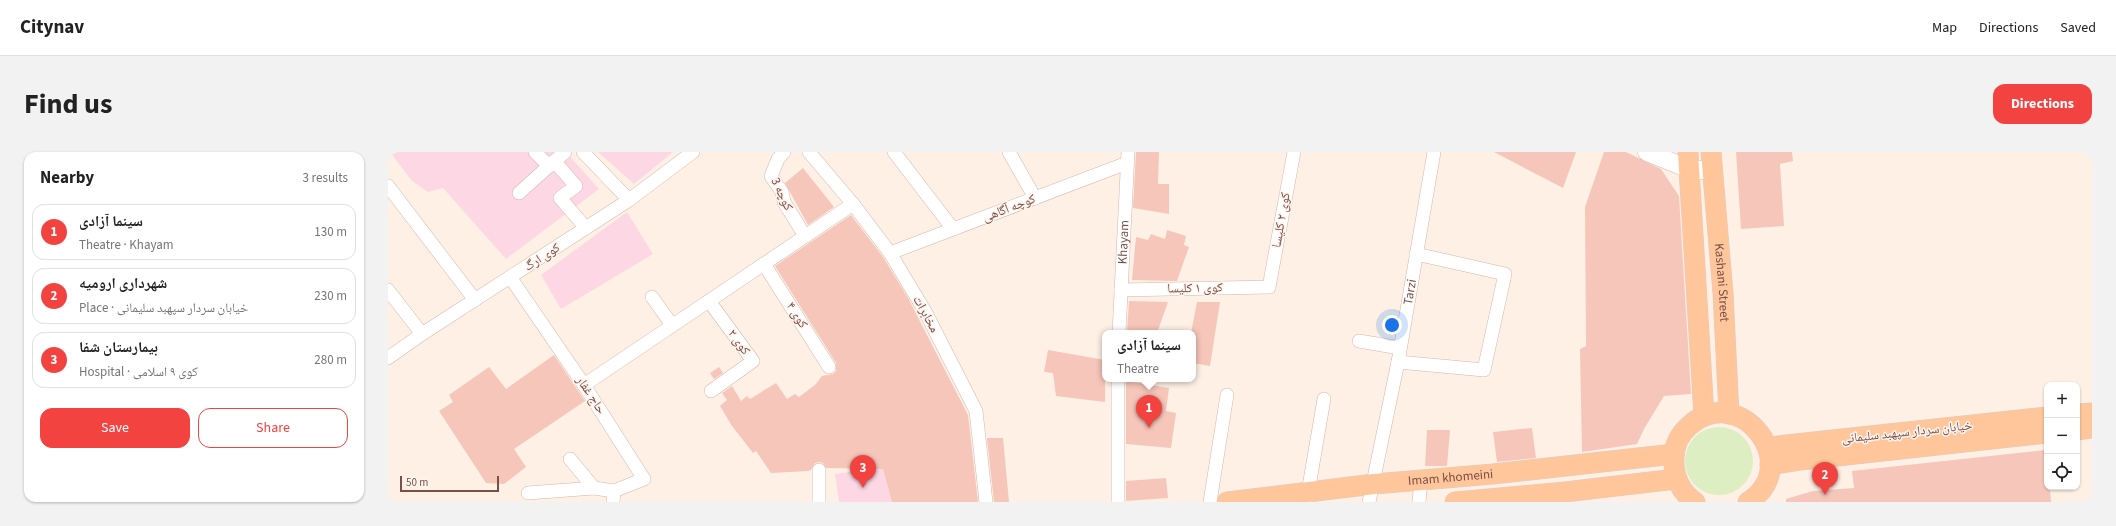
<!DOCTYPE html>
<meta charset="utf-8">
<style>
:root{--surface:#fff;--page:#f2f2f2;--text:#222;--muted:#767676;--line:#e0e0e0;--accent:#f34340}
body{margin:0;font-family:"Source Sans 3","Noto Naskh Arabic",sans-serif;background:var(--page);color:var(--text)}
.controls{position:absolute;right:12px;bottom:12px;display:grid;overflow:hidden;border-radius:8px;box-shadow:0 1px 3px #0004}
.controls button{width:36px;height:36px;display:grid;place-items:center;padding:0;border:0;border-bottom:1px solid var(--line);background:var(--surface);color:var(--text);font:20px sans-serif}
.scale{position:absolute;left:12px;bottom:10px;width:99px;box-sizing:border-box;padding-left:4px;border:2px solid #7a4f47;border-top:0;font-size:11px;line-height:14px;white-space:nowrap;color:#7a4f47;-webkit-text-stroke:3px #fff5ee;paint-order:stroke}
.you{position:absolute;left:1004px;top:173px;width:14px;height:14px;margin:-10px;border:3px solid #fff;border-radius:50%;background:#1a73e8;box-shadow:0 0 0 6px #1a73e833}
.badge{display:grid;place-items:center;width:26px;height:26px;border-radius:50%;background:var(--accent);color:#fff;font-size:13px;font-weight:700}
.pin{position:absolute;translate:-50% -33px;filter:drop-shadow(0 1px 2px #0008)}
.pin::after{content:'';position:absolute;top:21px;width:14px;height:12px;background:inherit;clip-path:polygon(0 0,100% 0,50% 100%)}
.popup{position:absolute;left:714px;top:178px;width:94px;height:52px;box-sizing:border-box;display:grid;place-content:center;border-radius:8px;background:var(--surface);filter:drop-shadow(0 1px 3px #0005);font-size:13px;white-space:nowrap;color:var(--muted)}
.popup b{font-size:15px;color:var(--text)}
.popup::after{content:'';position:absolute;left:50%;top:100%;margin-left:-8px;border:8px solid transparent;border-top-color:var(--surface)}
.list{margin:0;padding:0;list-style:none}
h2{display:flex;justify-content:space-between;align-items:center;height:52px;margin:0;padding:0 16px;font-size:17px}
h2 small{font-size:13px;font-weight:400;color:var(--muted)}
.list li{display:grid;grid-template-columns:26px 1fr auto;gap:12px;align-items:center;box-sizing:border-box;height:56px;margin:0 8px 8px;padding:0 8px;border:1px solid var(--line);border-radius:12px}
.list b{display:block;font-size:15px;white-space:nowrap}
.list p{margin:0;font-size:13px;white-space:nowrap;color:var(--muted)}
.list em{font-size:13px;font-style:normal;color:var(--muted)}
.actions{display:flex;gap:8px;padding:12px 16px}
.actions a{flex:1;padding:9px 0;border:1px solid var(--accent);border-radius:12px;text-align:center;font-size:14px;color:var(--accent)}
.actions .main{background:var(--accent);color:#fff}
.icon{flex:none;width:22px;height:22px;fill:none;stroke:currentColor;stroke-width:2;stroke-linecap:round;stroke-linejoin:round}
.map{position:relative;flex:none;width:1704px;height:350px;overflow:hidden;border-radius:12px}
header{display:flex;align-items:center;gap:24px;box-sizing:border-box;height:56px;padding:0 20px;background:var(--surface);border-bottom:1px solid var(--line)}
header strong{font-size:19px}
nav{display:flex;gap:22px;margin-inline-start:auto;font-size:14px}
.intro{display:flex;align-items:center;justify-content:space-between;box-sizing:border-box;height:96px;padding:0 24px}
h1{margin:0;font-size:28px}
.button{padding:10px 18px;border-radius:12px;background:var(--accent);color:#fff;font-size:14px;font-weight:700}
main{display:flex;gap:24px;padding:0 24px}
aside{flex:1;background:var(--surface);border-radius:12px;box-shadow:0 1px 3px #0004}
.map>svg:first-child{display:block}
.medical{fill:#fdd8e4}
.green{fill:#ddeec2}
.building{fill:#f6c6ba}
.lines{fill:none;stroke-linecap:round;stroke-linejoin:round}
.street-casing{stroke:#d4b6ad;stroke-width:14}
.secondary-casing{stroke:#dab7ac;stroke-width:19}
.primary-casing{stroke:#dacecb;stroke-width:21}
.street{stroke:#fff;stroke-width:13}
.secondary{stroke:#fff;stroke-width:18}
.primary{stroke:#ffc69c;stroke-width:20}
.labels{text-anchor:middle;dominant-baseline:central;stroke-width:3;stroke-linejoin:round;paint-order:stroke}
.street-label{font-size:13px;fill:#7a4f47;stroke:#fff5ee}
</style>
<header>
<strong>Citynav</strong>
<nav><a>Map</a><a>Directions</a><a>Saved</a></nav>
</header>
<div class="intro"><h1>Find us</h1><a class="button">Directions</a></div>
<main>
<aside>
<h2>Nearby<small>3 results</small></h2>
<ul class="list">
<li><span class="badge">1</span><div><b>سینما آزادی</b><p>Theatre · Khayam</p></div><em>130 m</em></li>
<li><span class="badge">2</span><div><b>شهرداری ارومیه</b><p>Place · خیابان سردار سپهبد سلیمانی</p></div><em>230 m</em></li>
<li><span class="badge">3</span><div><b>بیمارستان شفا</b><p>Hospital · کوی ۹ اسلامی</p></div><em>280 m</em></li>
</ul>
<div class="actions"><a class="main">Save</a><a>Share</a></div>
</aside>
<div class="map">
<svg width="1704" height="350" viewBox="0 0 1704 350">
<rect width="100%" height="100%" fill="#fef0e5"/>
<path class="medical" d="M2,0h176l33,37 -93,70 -63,-71 -15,4 -16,-11z
M210,0h75l-39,32z
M239,60l26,42 -92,55 -20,-34z
M482,317h13l9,33h-53l-4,-28z"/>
<path class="green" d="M1297 309a34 34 0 1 1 68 0a34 34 0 1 1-68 0Z"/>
<path class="building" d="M748,0h23l-1,32h11v30l-36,-6z
M1106,0h82l-13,36z
M1216,0h22l35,17 18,27 12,198 -27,2 -20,33 -7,15 -55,8 -2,-103 6,-3 -1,-139z
M1348,0h56l1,9 -13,3 4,62 -43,3z
M415,16l31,39 -26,18 -23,-42z
M463,63l32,42 25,41 60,117 10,87h-86l-9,-33 -57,-1 -3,-5 -4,-1 -4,1 -4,7 -3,1 -37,2 -15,-22 -3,2 -21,-27 -12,-20 7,-6 -5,-7 10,-7 9,15 6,-5 3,3 26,-16 11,16 8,-5 4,3 16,-12 7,-9 11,-2 3,-3v-8l-61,-97z
M779,78l19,6 -2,9 5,2 -12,34 -45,-1 4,-43 12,3 3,-6 14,5z
M741,149l39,1 -11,31h-30z
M809,150h23l-10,64 -17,-3v-30h-2z
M660,198l57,10v42l-49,-6 -3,-23 -9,-1z
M166,203l31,46 -71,48 12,18 -22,17 -18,-1 -47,-72 14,-9 -4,-7 40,-28 17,22z
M331,215l4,6 -9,6 -4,-6z
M738,229l43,7 -3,23 10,2 -5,35 -45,-4z
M1144,276l4,30 -39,4 -4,-30z
M1039,278h23l-3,36h-22z
M599,286h16l6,64h-15z
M1658,298l1,37h3l1,15h-265v-3l27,-8 41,-3 -2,-17z
M778,326l2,20 -42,3v-20z"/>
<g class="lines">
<defs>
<g id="street">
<path d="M147,0l14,14 16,-14"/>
<path d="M195,0l46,48"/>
<path d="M396,0l-6,7 -7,17 11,16 2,10 21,34"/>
<path d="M421,0l44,52 37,49 36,60 50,98 10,91"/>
<path d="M506,0l59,77"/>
<path d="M621,0l26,46"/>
<path d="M166,9l22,25 -16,12 26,30"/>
<path d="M0,34l87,114"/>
<path d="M131,41l30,-27"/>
<path d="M502,101l237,-90"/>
<path d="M376,112l65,103"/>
<path d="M122,125l74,108 60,94 -30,12 -1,11"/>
<path d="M0,138l34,44"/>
<path d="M733,138l148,-3 25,-135"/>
<path d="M264,145l20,28"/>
<path d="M321,149l44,60 -42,30"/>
<path id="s1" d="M731,181l9,-181"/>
<path d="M971,189l41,7"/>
<path d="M0,206l34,-24 207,-134 64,-48"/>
<path d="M1010,210l86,8 21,-96 -89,-20"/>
<path d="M196,233l269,-181"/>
<path d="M182,307l24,29"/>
<path d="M431,318v32"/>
<path d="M140,341l66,-5 20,3"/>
<path d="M919,346l17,-99"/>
<path d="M730,350v-123"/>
<path d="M822,350l17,-107"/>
<path id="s2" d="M981,350l29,-140 36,-210"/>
<path d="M1031,350l2,-21"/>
</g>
<path id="secondary" d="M1259,0l42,17 23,2"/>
<g id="primary">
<path d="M1300,0l16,264"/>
<path id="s3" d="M1323,0l12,141 6,121"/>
<path d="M1689,262l15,-1"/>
<path d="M1689,278l15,-2"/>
<path d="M1380,295l279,-30"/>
<path d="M1382,313l31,-5 246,-27"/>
<path id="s4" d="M839,350l147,-18 119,-10 181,-20"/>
<path d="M1067,350l110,-10 111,-13"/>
<path d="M1307,350c-15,-10 -22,-27 -21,-44 0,-13 6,-24 15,-32 50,-46 117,39 59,76"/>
</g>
</defs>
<use href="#street" class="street-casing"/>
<use href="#secondary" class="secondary-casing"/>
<use href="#primary" class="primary-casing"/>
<use href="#street" class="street"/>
<use href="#secondary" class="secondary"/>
<use href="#primary" class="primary"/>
</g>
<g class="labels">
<g class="street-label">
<text transform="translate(394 42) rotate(65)">کوچه 3</text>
<text transform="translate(621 56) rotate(-21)">کوچه آگاهی</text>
<text transform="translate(893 68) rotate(-80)">کوی ۲ کلیسا</text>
<text stroke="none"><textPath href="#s1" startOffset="91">Khayam</textPath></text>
<text transform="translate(154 105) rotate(-33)">کوی ارگ</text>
<text stroke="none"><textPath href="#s3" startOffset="131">Kashani Street</textPath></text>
<text transform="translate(807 136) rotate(-1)">کوی ۱ کلیسا</text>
<text stroke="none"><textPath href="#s2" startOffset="214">Tarzi</textPath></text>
<text transform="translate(538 162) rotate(61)">مخابرات</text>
<text transform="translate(409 163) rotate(58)">کوی ۴</text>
<text transform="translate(351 190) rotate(54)">کوی ۲</text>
<text transform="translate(203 243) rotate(57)">حاج غفار</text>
<text transform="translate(1519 280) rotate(-6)">خیابان سردار سپهبد سلیمانی</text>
<text stroke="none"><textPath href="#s4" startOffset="225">Imam khomeini</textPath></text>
</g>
</g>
</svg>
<div class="controls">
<button>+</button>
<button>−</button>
<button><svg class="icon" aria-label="locate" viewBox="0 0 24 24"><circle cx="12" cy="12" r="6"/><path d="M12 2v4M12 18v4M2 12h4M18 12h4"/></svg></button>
</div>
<div class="scale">50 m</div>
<div class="you"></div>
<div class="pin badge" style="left:761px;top:276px">1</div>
<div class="popup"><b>سینما آزادی</b>Theatre</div>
<div class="pin badge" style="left:1437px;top:343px">2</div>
<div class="pin badge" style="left:475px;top:336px">3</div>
</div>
</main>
